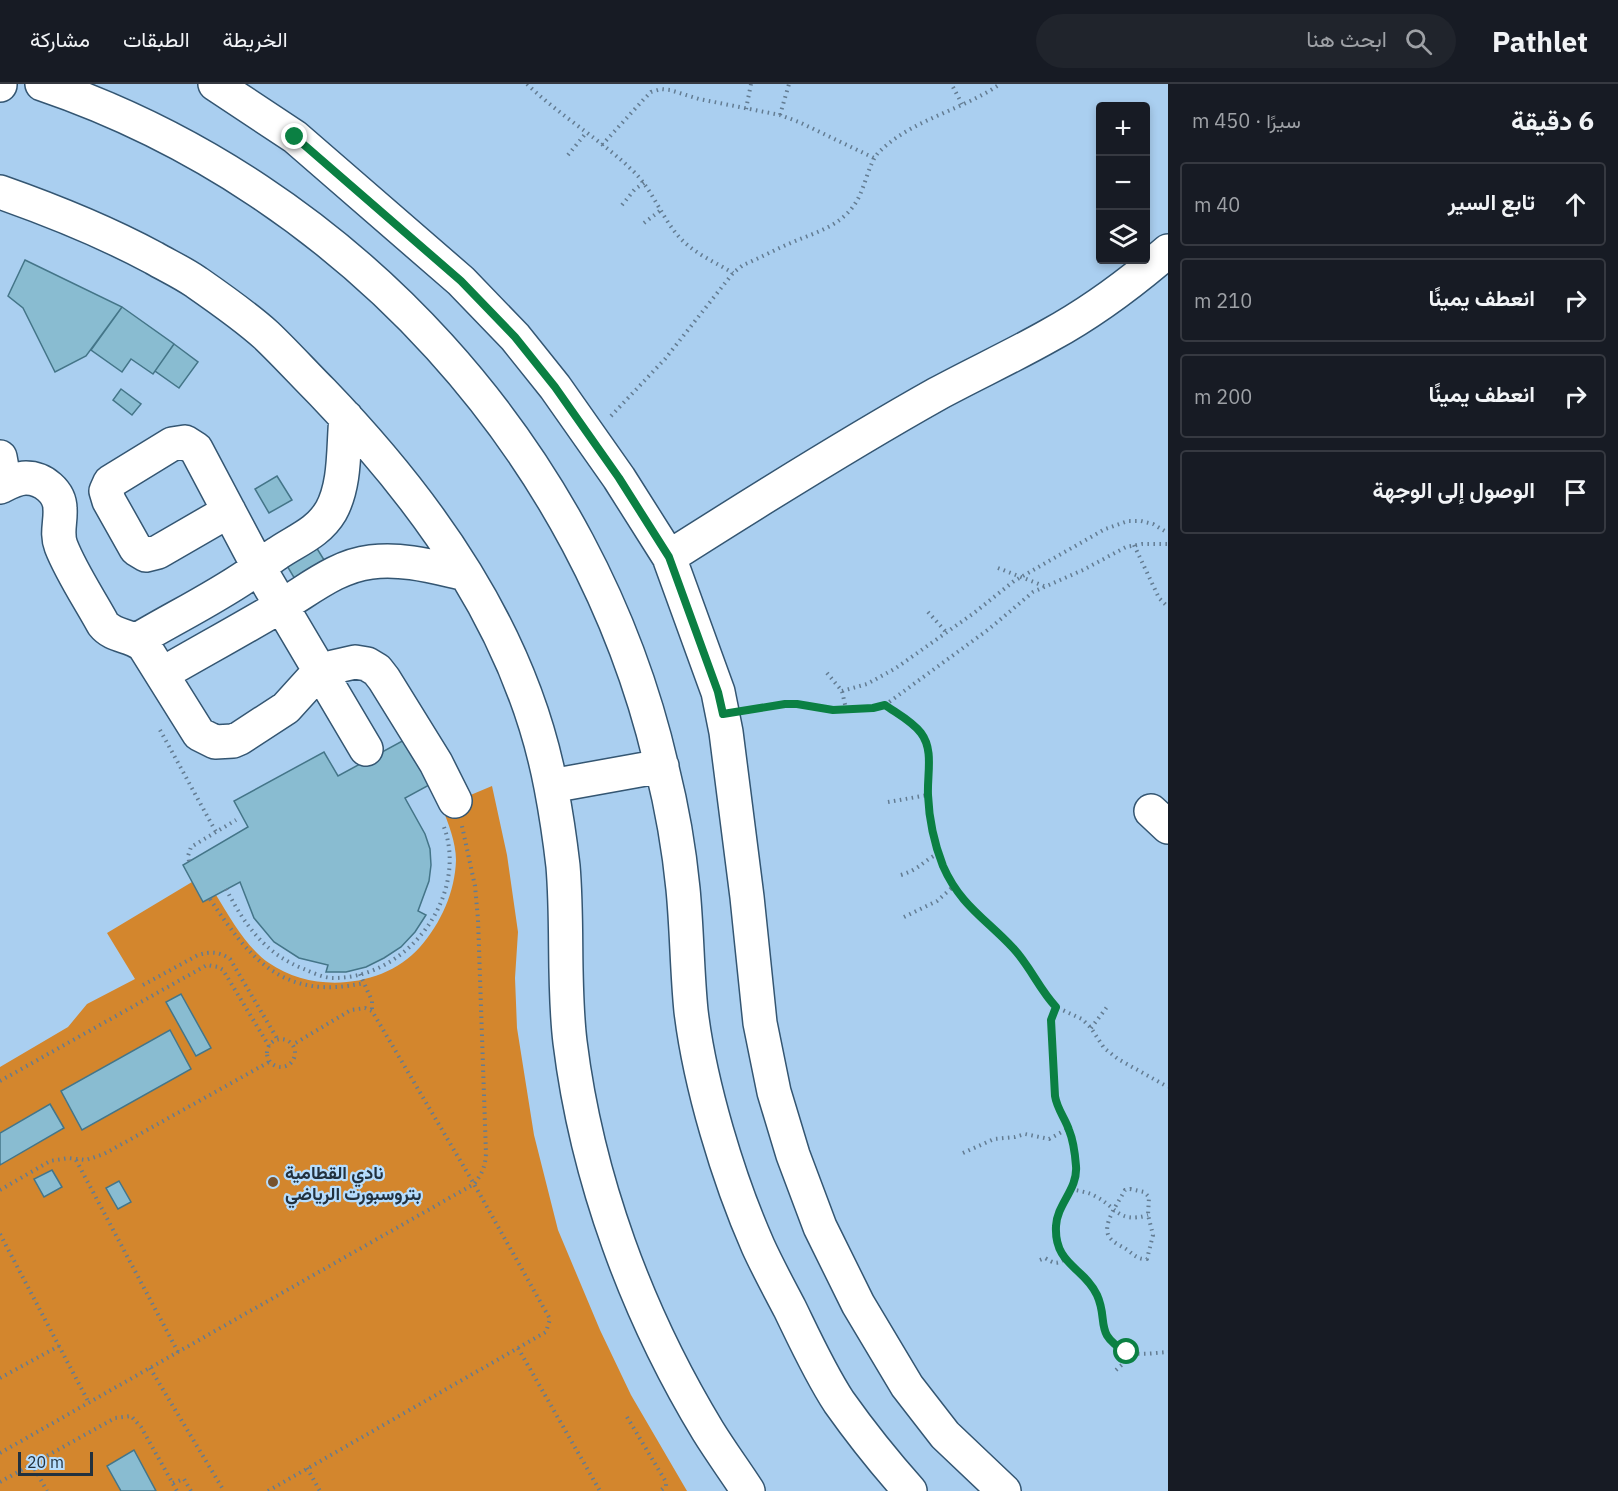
<!DOCTYPE html>
<html lang="ar">
<meta charset="utf-8">
<style>
:root{--surface:#171b24;--page:#20242c;--text:#f1f3f6;--muted:#9ea1a6;--line:#363941}
body{margin:0;font-family:"IBM Plex Sans",Vazirmatn,sans-serif;background:var(--page);color:var(--text);direction:rtl}
.controls{position:absolute;right:18px;top:18px;display:grid;overflow:hidden;border-radius:6px;box-shadow:0 3px 9px #0003}
.controls button{width:54px;height:54px;display:grid;place-items:center;padding:0;border:0;border-bottom:2px solid var(--line);background:var(--surface);color:var(--text);font:30px sans-serif}
.scale{position:absolute;left:18px;bottom:15px;width:75px;box-sizing:border-box;padding-left:6px;border:3px solid #22313e;border-top:0;font-size:16px;line-height:21px;white-space:nowrap;color:#22313e;-webkit-text-stroke:4px #b6ddfe;paint-order:stroke}
.stop{position:absolute;width:18px;height:18px;margin:-14px;border:4px solid #0b8043;border-radius:50%;background:#fff}
.stop.end{background:#0b8043;border-color:#fff;box-shadow:0 2px 6px #0008}
.list{margin:0;padding:0;list-style:none}
h2{display:flex;justify-content:space-between;align-items:center;height:78px;margin:0;padding:0 24px;font-size:26px}
h2 small{font-size:20px;font-weight:400;color:var(--muted)}
.list li{display:grid;grid-template-columns:39px 1fr auto;gap:18px;align-items:center;box-sizing:border-box;height:84px;margin:0 12px 12px;padding:0 12px;border:2px solid var(--line);border-radius:6px}
.list b{display:block;font-size:22px;white-space:nowrap}
.list em{font-size:20px;font-style:normal;color:var(--muted)}
.icon{flex:none;width:33px;height:33px;fill:none;stroke:currentColor;stroke-width:2;stroke-linecap:round;stroke-linejoin:round}
.map{position:relative;flex:none;width:1168px;height:1407px;overflow:hidden;direction:ltr}
header{display:flex;align-items:center;gap:36px;box-sizing:border-box;height:84px;padding:0 30px;background:var(--surface);border-bottom:2px solid var(--line)}
header strong{font-size:28px}
nav{display:flex;gap:33px;margin-inline-start:auto;font-size:21px}
.search{width:420px;height:54px;background:var(--page);display:flex;align-items:center;gap:15px;box-sizing:border-box;padding:0 21px;border-radius:33px;color:var(--muted);font-size:22px}
main{display:flex}
aside{flex:1;background:var(--surface)}
.map>svg:first-child{display:block}
.green{fill:#d3862d}
.building{fill:#89bcd1;stroke:#447588;stroke-width:1.5}
.lines{fill:none;stroke-linecap:round;stroke-linejoin:round}
.minor-casing{stroke:#345672;stroke-width:36}
.path{stroke:#637c92;stroke-width:4;stroke-dasharray:1.5 4.5;stroke-linecap:butt}
.minor{stroke:#fff;stroke-width:33}
.route{stroke:#0b8043;stroke-width:8}
.poi-dot{fill:#77522d;stroke:#b6ddfe;stroke-width:2}
.labels{text-anchor:middle;dominant-baseline:central;stroke-width:4.5;stroke-linejoin:round;paint-order:stroke}
.poi-label{font-size:18px;font-weight:bold;fill:#22313e;stroke:#b6ddfe;text-anchor:start}
</style>
<header>
<strong>Pathlet</strong>
<div class="search"><svg class="icon" aria-label="search" viewBox="0 0 24 24"><circle cx="10" cy="10" r="6"/><path d="M15 15l6 6"/></svg>ابحث هنا</div>
<nav><a>الخريطة</a><a>الطبقات</a><a>مشاركة</a></nav>
</header>
<main>
<aside>
<h2>6 دقيقة<small>سيرًا · 450 m</small></h2>
<ul class="list">
<li><svg class="icon" aria-label="ahead" viewBox="0 0 24 24"><path d="M12 20V5M6 11l6-6 6 6"/></svg><div><b>تابع السير</b></div><em>40 m</em></li>
<li><svg class="icon" aria-label="right" viewBox="0 0 24 24"><path d="M7 20v-9h11M14 6l5 5-5 5"/></svg><div><b>انعطف يمينًا</b></div><em>210 m</em></li>
<li><svg class="icon" aria-label="right" viewBox="0 0 24 24"><path d="M7 20v-9h11M14 6l5 5-5 5"/></svg><div><b>انعطف يمينًا</b></div><em>200 m</em></li>
<li><svg class="icon" aria-label="arrive" viewBox="0 0 24 24"><path d="M6 21V4h12l-3 4 3 4H6"/></svg><div><b>الوصول إلى الوجهة</b></div></li>
</ul>
</aside>
<div class="map">
<svg width="1168" height="1407" viewBox="0 0 1168 1407">
<rect width="100%" height="100%" fill="#aacff0"/>
<path class="green" d="M492,702l15,69 11,77 -3,46 2,50 17,107 24,95 42,100 31,65 56,96h-687v-424l68,-40 19,-23 48,-25 -28,-46 85,-51 11,20 13,-7c15,24 30,52 53,68 44,31 115,25 151,-16 21,-24 35,-55 36,-87 0,-18 -8,-37 -14,-53z"/>
<path class="building" d="M25,176l97,47 -36,49 -31,16 -32,-64 -15,-12z
M122,223l52,37 -21,30 -22,-15 -9,13 -31,-22z
M174,260l24,18 -19,26 -24,-17z
M121,305l20,15 -9,11 -19,-15z
M277,392l15,24 -23,13 -14,-24z
M313,458l16,26 -30,18 -16,-27z
M406,655l25,45 -26,14 20,36 5,15 1,16 -2,16 -11,30 8,4 -11,17 -14,15 -17,11 -18,9 -20,5h-20l2,-7 -29,-7 -25,-16 -20,-24 -14,-36 -37,20 -20,-37 65,-38 -14,-26 90,-49 14,24z
M181,910l30,54 -15,8 -30,-54z
M170,946l21,39 -109,61 -21,-39z
M50,1020l14,24 -64,37v-32z
M52,1086l10,17 -18,10 -10,-18z
M119,1097l12,21 -13,7 -12,-21z
M134,1366l22,41h-35l-14,-25z"/>
<g class="lines">
<defs>
<path id="minor" d="M42,0c306,104 548,369 620,684 10,40 17,80 21,121 4,41 4,82 8,122 9,74 37,167 67,235 10,22 21,42 32,63 15,31 30,64 49,93 22,31 46,61 71,89
M215,0l80,53 166,144 54,56 40,50 64,91 50,79 49,135 8,40 21,165 13,126 14,69 19,63 27,72 38,77 49,82 38,49 59,56
M0,1v-1
M0,108c54,19 104,39 154,66 14,8 29,15 42,24 23,16 49,34 70,53 19,18 37,38 56,57 107,111 200,241 229,395 5,26 9,53 12,79 5,59 0,118 7,176 17,137 67,272 138,389 13,21 27,40 40,60
M0,373l5,27
M0,403c8,-4 17,-9 26,-9 17,0 34,14 34,31 1,13 -4,24 1,37 10,26 29,54 42,78 11,14 28,10 41,22l55,88 16,8 18,-1 7,-3 46,-30 29,-32 18,-9 22,-5 12,2 10,6 7,9 52,84 19,38
M229,427l-71,41 -12,3 -10,-6 -27,-48 -3,-10 4,-9 62,-38 13,-2 11,7 63,119 107,181
M669,473c88,-56 177,-112 268,-163 37,-20 76,-38 113,-59 42,-23 81,-52 118,-84
M137,556c37,-22 76,-41 111,-65 11,-7 19,-15 30,-22 19,-13 40,-20 53,-42 15,-27 12,-64 15,-94
M162,590c40,-23 80,-45 119,-68 29,-17 56,-40 90,-44 33,-4 63,5 95,12
M551,702l111,-20
M1151,727l17,16"/>
</defs>
<use href="#minor" class="minor-casing"/>
<path class="path" d="M527,0c33,32 73,55 106,87 20,19 28,46 47,67 15,16 35,24 53,35
M953,3l9,17
M746,25l5,-25
M780,31l9,-31
M602,61l42,-46 7,-7 10,-3 9,1 29,9 81,16 19,7 75,36
M568,71l18,-22
M622,121l13,-16 9,-6
M644,139l17,-13
M611,332l54,-57 68,-86 10,-8c17,-7 33,-16 50,-23 21,-9 44,-15 59,-34 14,-17 15,-45 28,-57 33,-32 83,-41 120,-67
M1134,461l25,53 9,9
M998,484l46,18
M928,528l18,20
M827,589l15,18 4,18
M842,607l25,-7 29,-16 78,-55 40,-32 91,-52 23,-8h13l12,3 15,9
M885,621l35,27 7,12 2,15 -1,36 7,48 9,24 10,19 15,21 44,41 43,59 26,12 9,9 13,20 14,11 50,28
M748,626l49,-7 36,7 40,-2 12,-3 104,-76 44,-37 50,-22 43,-23 16,-3h26
M160,646l56,102
M888,718l40,-7
M189,777l-1,-5 3,-9 45,-27
M901,791c19,-6 22,-14 38,-22
M226,805c19,36 39,65 78,80 9,4 20,9 30,9 74,0 135,-82 110,-151
M210,815c40,60 73,102 154,84
M904,833l33,-16 17,-15
M360,890l12,27v10
M143,901l55,-30c13,-4 22,-3 32,4l48,81
M1056,923l-5,13 4,76c2,13 10,22 14,34 5,12 6,23 7,36 2,23 -19,38 -20,60 -2,38 27,41 40,68 8,17 3,38 19,51 14,13 36,8 53,7
M1091,944l16,-21
M267 969a14 14 0 1 1 28 0a14 14 0 1 1-28 0Z
M0,997l207,-116 11,2 5,3 46,76
M963,1069l31,-14 21,-2 10,-3 24,5 20,-11
M76,1076l102,192
M1071,1105c8,2 17,3 24,7 22,11 23,28 53,19
M1130,1105l14,3 5,5 -1,18 5,20 -6,24c-9,1 -14,-5 -21,-10 -5,-3 -12,-6 -16,-11 -10,-12 9,-36 15,-48z
M0,1106l50,-29 18,-3 18,2 18,-6 165,-92
M0,1150l89,169
M1040,1176l5,-2c9,5 11,7 20,1
M518,1264l82,143
M150,1284l74,123
M1116,1286l8,-7 3,-11
M0,1294l59,-32
M627,1333l39,65v4l-6,5
M0,1369l474,-269c8,-10 11,-17 12,-30l-8,-235 -3,-33 -13,-60
M32,1380l15,27
M307,1384l13,23
M0,1398l115,-64 16,-2 10,11 36,64
M173,1399l11,-4 7,12
M268,1407l278,-159 4,-13 -76,-135 -102,-173 -7,-3 -14,2 -59,35"/>
<use href="#minor" class="minor"/>
</g>
<g class="lines">
<path class="route" d="M295,53l166,144 54,56 40,50 64,91 50,79 49,135 5,22 62,-10h12l36,6 40,-2 12,-3c11,8 27,16 36,28 13,17 6,41 7,62 1,24 6,48 15,71 17,39 43,53 70,82 17,18 26,41 43,59l-5,13 4,76c2,13 10,22 14,34 5,12 6,23 7,36 2,23 -19,38 -20,60 -2,39 28,41 41,69 12,26 -4,39 30,57"/>
</g>
<circle class="poi-dot" cx="273" cy="1098" r="6"/>
<g class="labels">
<g class="poi-label">
<text x="285" y="1088">نادي القطامية<tspan x="285" dy="21">بتروسبورت الرياضي</tspan></text>
</g>
</g>
</svg>
<div class="controls">
<button>+</button>
<button>−</button>
<button><svg class="icon" aria-label="layers" viewBox="0 0 24 24"><path d="M12 4l9 5-9 5-9-5zM3 14l9 5 9-5"/></svg></button>
</div>
<div class="scale">20 m</div>
<div class="stop" style="left:1127px;top:1268px"></div>
<div class="stop end" style="left:295px;top:53px"></div>
</div>
</main>
